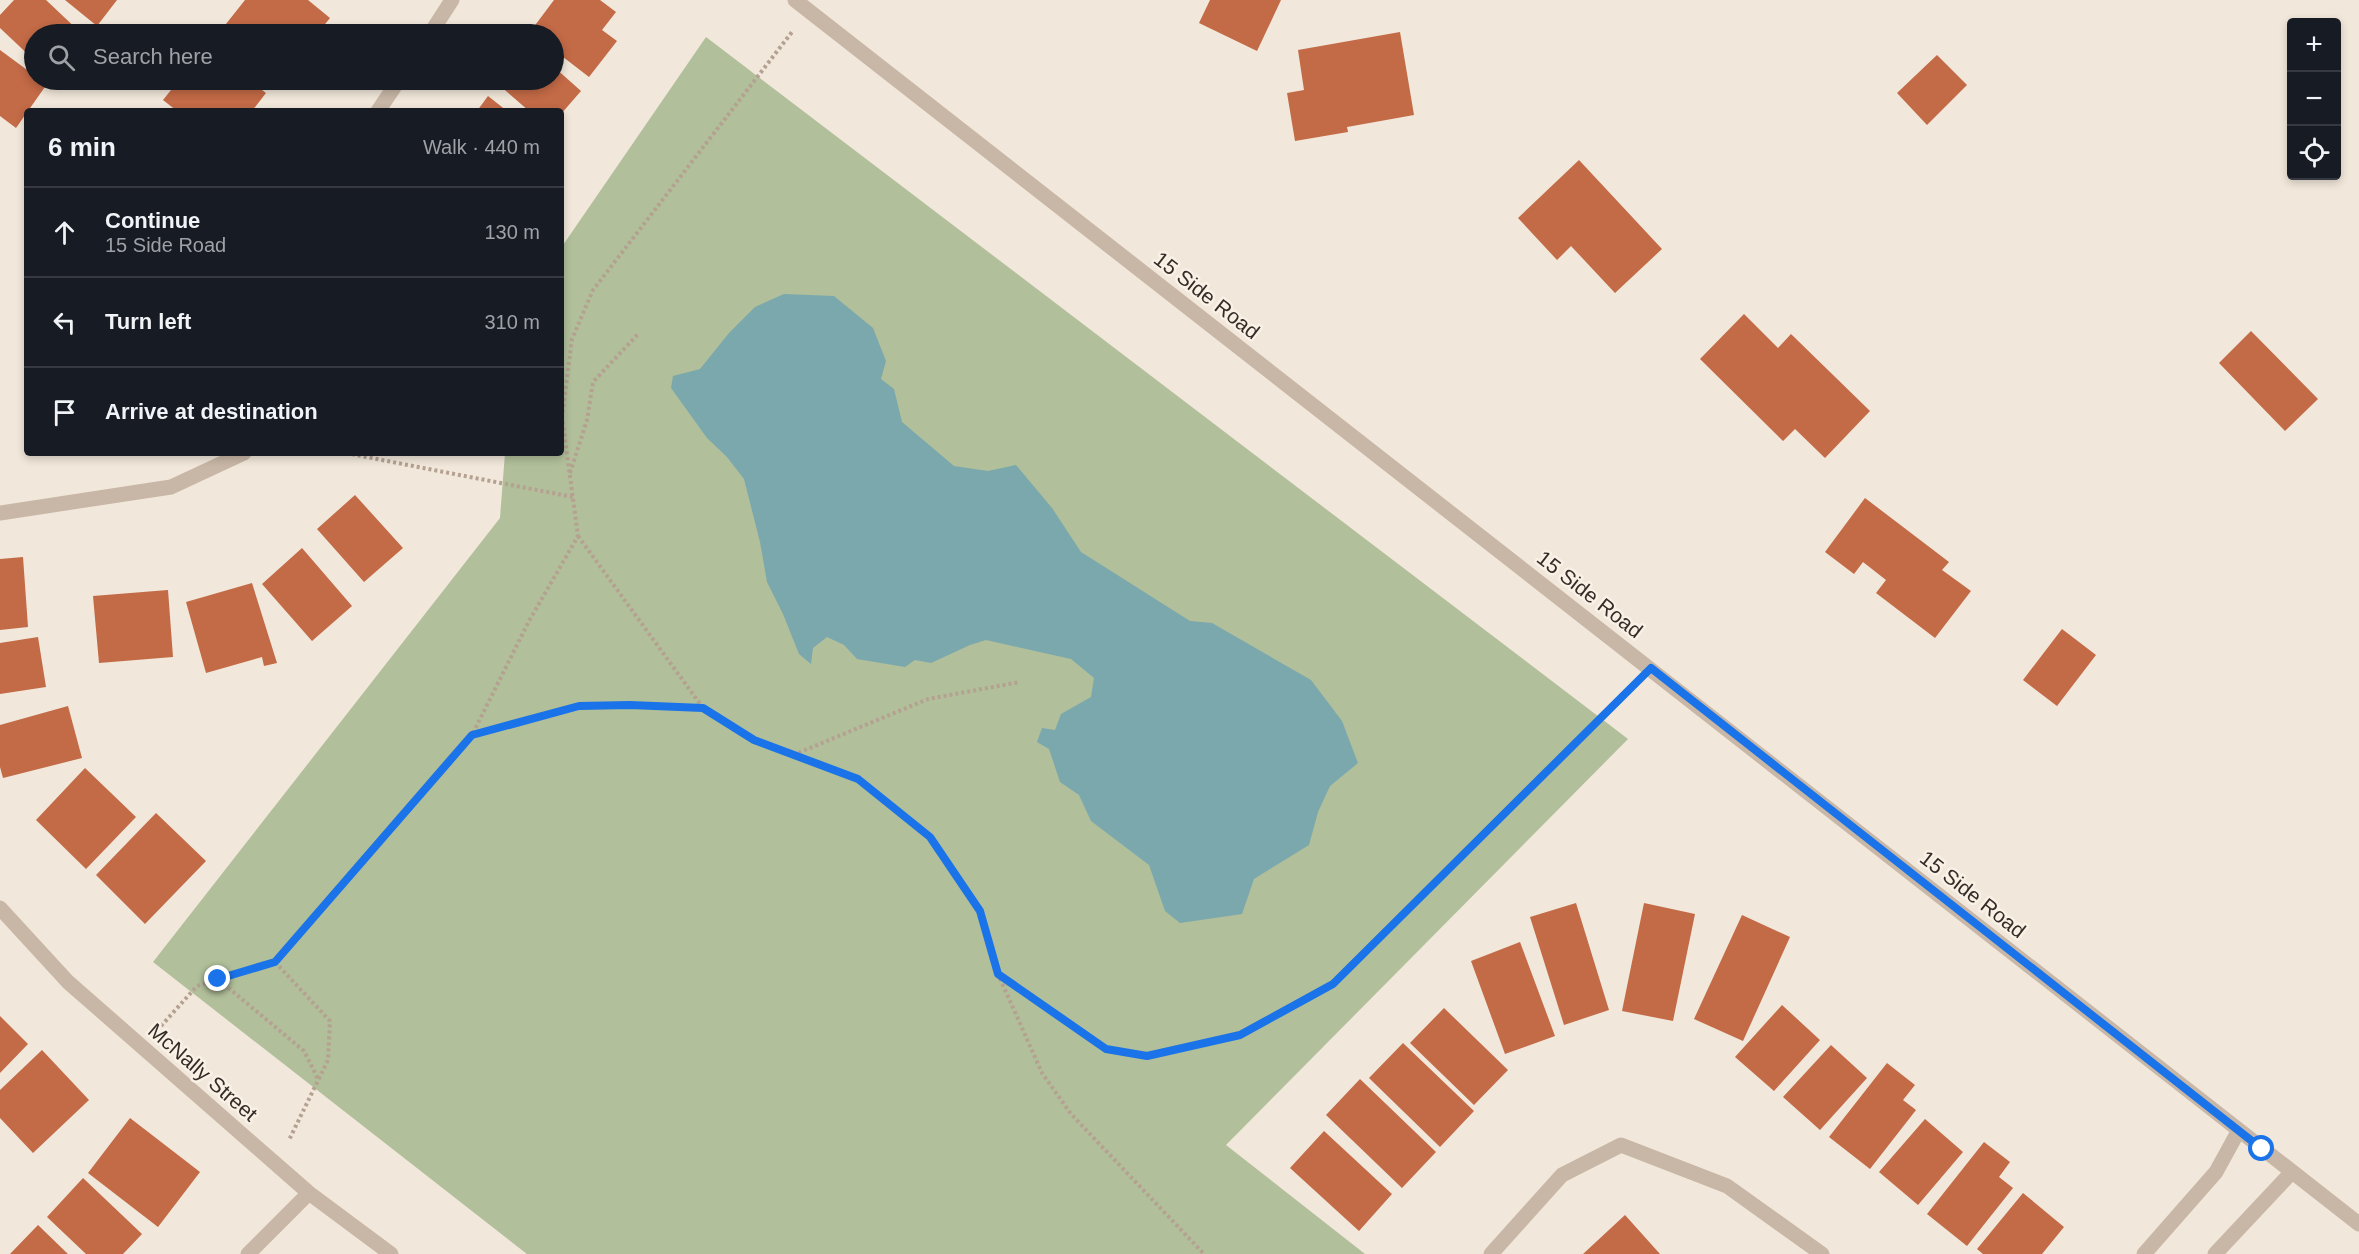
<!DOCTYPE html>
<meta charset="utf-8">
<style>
:root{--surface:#171b24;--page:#20242c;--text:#f1f3f6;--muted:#9ea1a6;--line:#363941}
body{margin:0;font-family:Arial,sans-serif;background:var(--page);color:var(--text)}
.controls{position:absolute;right:18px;top:18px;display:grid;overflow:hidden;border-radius:6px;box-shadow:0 3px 9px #0003}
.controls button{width:54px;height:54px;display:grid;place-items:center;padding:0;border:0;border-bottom:2px solid var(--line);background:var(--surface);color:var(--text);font:30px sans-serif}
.stop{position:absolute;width:18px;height:18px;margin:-14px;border:4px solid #1a73e8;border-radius:50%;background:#fff}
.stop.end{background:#1a73e8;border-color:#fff;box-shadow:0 2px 6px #0008}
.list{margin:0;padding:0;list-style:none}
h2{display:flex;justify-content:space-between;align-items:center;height:78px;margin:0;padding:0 24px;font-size:26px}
h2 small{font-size:20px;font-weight:400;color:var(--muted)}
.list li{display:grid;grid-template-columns:39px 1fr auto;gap:18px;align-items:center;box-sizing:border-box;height:90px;padding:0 24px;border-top:2px solid var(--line)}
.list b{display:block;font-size:22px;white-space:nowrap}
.list p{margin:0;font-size:20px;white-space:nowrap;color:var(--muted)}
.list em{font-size:20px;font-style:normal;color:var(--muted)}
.icon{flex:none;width:33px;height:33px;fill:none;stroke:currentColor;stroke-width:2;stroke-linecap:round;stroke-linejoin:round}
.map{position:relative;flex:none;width:2359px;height:1254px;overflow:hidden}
.search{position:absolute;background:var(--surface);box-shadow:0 3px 9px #0003;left:24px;top:24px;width:540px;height:66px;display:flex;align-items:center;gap:15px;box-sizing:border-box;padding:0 21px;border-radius:33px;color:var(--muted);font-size:22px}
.panel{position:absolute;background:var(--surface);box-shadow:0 3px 9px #0003;left:24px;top:108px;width:540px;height:348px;border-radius:6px}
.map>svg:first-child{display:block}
.green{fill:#b1bf9a}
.water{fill:#7aa8ad}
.building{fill:#c36a46}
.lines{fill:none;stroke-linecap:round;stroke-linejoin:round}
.path{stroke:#b4a191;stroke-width:4;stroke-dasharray:3 3;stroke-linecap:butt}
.minor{stroke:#c8b7a6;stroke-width:15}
.route{stroke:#1a73e8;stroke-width:8}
.labels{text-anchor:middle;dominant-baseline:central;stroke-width:5;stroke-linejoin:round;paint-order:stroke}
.street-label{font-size:21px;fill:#352c27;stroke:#f9f1e6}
</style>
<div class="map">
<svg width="2359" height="1254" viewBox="0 0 2359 1254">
<rect width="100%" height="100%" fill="#f1e7da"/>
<path class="green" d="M706,37l922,702 -402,406 139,109h-838l-374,-292 347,-444 5,-65h56v-205z"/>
<path class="water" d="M784,294l50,2 39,32 13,33 -5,18 13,10 8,33 52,44 34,5 28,-6 36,43 29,44 109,69 22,2 99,57 31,41 16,42 -28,23 -12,26 -9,33 -55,34 -12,35 -62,9 -15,-12 -16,-46 -58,-44 -12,-26 -19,-13 -11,-33 -12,-7 5,-14 13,2 6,-16 30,-17 3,-19 -23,-19 -85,-19 -16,5 -39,18 -16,-3 -10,7 -48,-8 -13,-14 -17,-8 -14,11 -2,16 -12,-10 -16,-40 -16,-32 -7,-40 -16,-63 -17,-22 -20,-19 -36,-50 2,-12 27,-7 29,-36 26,-26z"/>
<path class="building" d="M14,0h32l36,34h-48v26l-34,-32v-13z
M65,0h52l-20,26z
M245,0h63l22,18 -13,16h-99z
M554,0h46l16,12 -14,18 15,11 -28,36 -35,-27v-16h-21l-3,-2z
M1210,0h71l-24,51 -58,-28z
M1400,32l14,83 -67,12 1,5 -53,9 -8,-48 17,-3 -6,-40z
M0,50l34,25v5h7l6,4 -31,44 -16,-12z
M1937,55l30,30 -40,40 -30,-32z
M554,67l27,24 -20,23v-3h-32l-31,-27 3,-4h53z
M179,80h70l17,13 -14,18h-75l-14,-11z
M488,96l19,15h-30z
M1579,160l83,89 -47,44 -44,-47 -14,14 -39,-42z
M1744,314l34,34 13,-14 79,77 -45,47 -30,-29 -12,12 -83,-82z
M2251,331l67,68 -33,32 -66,-68z
M355,495l48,53 -39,34 -47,-53z
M1865,498l84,64 -7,8 29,21 -36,47 -59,-45 10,-13 -23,-18 -9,12 -29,-22z
M302,548l50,58 -40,35 -50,-57z
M23,557l5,70 -28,3v-71z
M252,583l25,80 -13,3 -2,-9 -56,16 -20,-71z
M168,590l5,67 -74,6 -6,-67z
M2062,629l34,26 -39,51 -34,-26z
M38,637l8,50 -46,7v-51z
M68,706l14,52 -79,20 -3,-11v-42z
M85,768l51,49 -50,52 -50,-49z
M156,813l50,48 -61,63 -49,-49z
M1576,903l33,107 -45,15 -34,-108z
M1644,903l51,11 -22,107 -51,-10z
M1742,915l48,22 -47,104 -49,-22z
M1520,942l35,94 -50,18 -34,-93z
M1782,1005l38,35 -46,51 -39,-34z
M1444,1008l64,62 -34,35 -64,-62z
M0,1016l28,28 -28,29z
M1403,1043l71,68 -34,36 -71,-69z
M1831,1045l36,33 -47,52 -37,-33z
M42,1050l47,50 -56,53 -33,-35v-28z
M1887,1063l28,22 -12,15 13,10 -46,59 -41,-32z
M1360,1079l76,73 -34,36 -76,-73z
M130,1118l70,54 -42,55 -70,-54z
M1925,1119l38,33 -45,53 -39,-33z
M1324,1131l68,63 -33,37 -69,-63z
M1984,1142l26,20 -11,15 14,11 -46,58 -40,-32z
M83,1178l59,56 -19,20h-37l-39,-37z
M2023,1193l41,34 -22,27h-59l-6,-5z
M1625,1215l35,39h-77z
M38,1225l30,29h-58z"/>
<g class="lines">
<path class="path" d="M346,453l227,44
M570,473l17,-53 6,-38 46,-49
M578,536l125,172 51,32 104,39 72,58 50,74 18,63 44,99 29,41 133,140
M473,734l106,-28 51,-1 73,3
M793,755l135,-56 92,-17
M275,962l55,59 -2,39 -39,80
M999,975l107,74 41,7 93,-21 93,-51 298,-296
M219,980l85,71 14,28
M161,1026l36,-40 78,-24 197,-227 57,-114 49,-85 -16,-119 10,-78 21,-49 199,-258"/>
<path class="minor" d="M795,0l1564,1224
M430,34l22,-34
M378,111l21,-31
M0,513l171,-26 73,-34
M0,908l68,74 241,211 82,61
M248,1254l61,-61
M1491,1254l71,-79 59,-30 106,41 95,68
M2144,1254l72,-82 23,-42
M2215,1254l77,-82"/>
</g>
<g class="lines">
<path class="route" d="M218,979l57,-17 197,-227 107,-29 51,-1 73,3 51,32 104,39 72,58 50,74 18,63 108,75 41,7 93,-21 93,-51 318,-316 611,481"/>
</g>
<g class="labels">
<g class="street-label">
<text transform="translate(1207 295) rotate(38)">15 Side Road</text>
<text transform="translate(1590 594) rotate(38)">15 Side Road</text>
<text transform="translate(1973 894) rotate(38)">15 Side Road</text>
<text transform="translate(203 1072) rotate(41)">McNally Street</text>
</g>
</g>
</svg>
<div class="controls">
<button>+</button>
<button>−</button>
<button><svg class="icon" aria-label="locate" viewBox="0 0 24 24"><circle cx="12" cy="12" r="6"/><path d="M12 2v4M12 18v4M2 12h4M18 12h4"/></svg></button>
</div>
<div class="stop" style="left:2262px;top:1149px"></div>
<div class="stop end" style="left:218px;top:979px"></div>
<div class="search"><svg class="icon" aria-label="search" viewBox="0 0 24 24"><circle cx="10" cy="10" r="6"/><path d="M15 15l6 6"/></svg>Search here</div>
<section class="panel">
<h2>6 min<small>Walk · 440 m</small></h2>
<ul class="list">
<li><svg class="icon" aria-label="ahead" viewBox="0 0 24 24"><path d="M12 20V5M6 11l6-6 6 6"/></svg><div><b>Continue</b><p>15 Side Road</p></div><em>130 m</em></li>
<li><svg class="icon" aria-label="left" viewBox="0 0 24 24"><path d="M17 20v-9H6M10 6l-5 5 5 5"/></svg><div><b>Turn left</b></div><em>310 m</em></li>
<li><svg class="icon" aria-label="arrive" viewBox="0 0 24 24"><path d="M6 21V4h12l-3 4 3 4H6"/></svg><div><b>Arrive at destination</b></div></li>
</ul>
</section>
</div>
